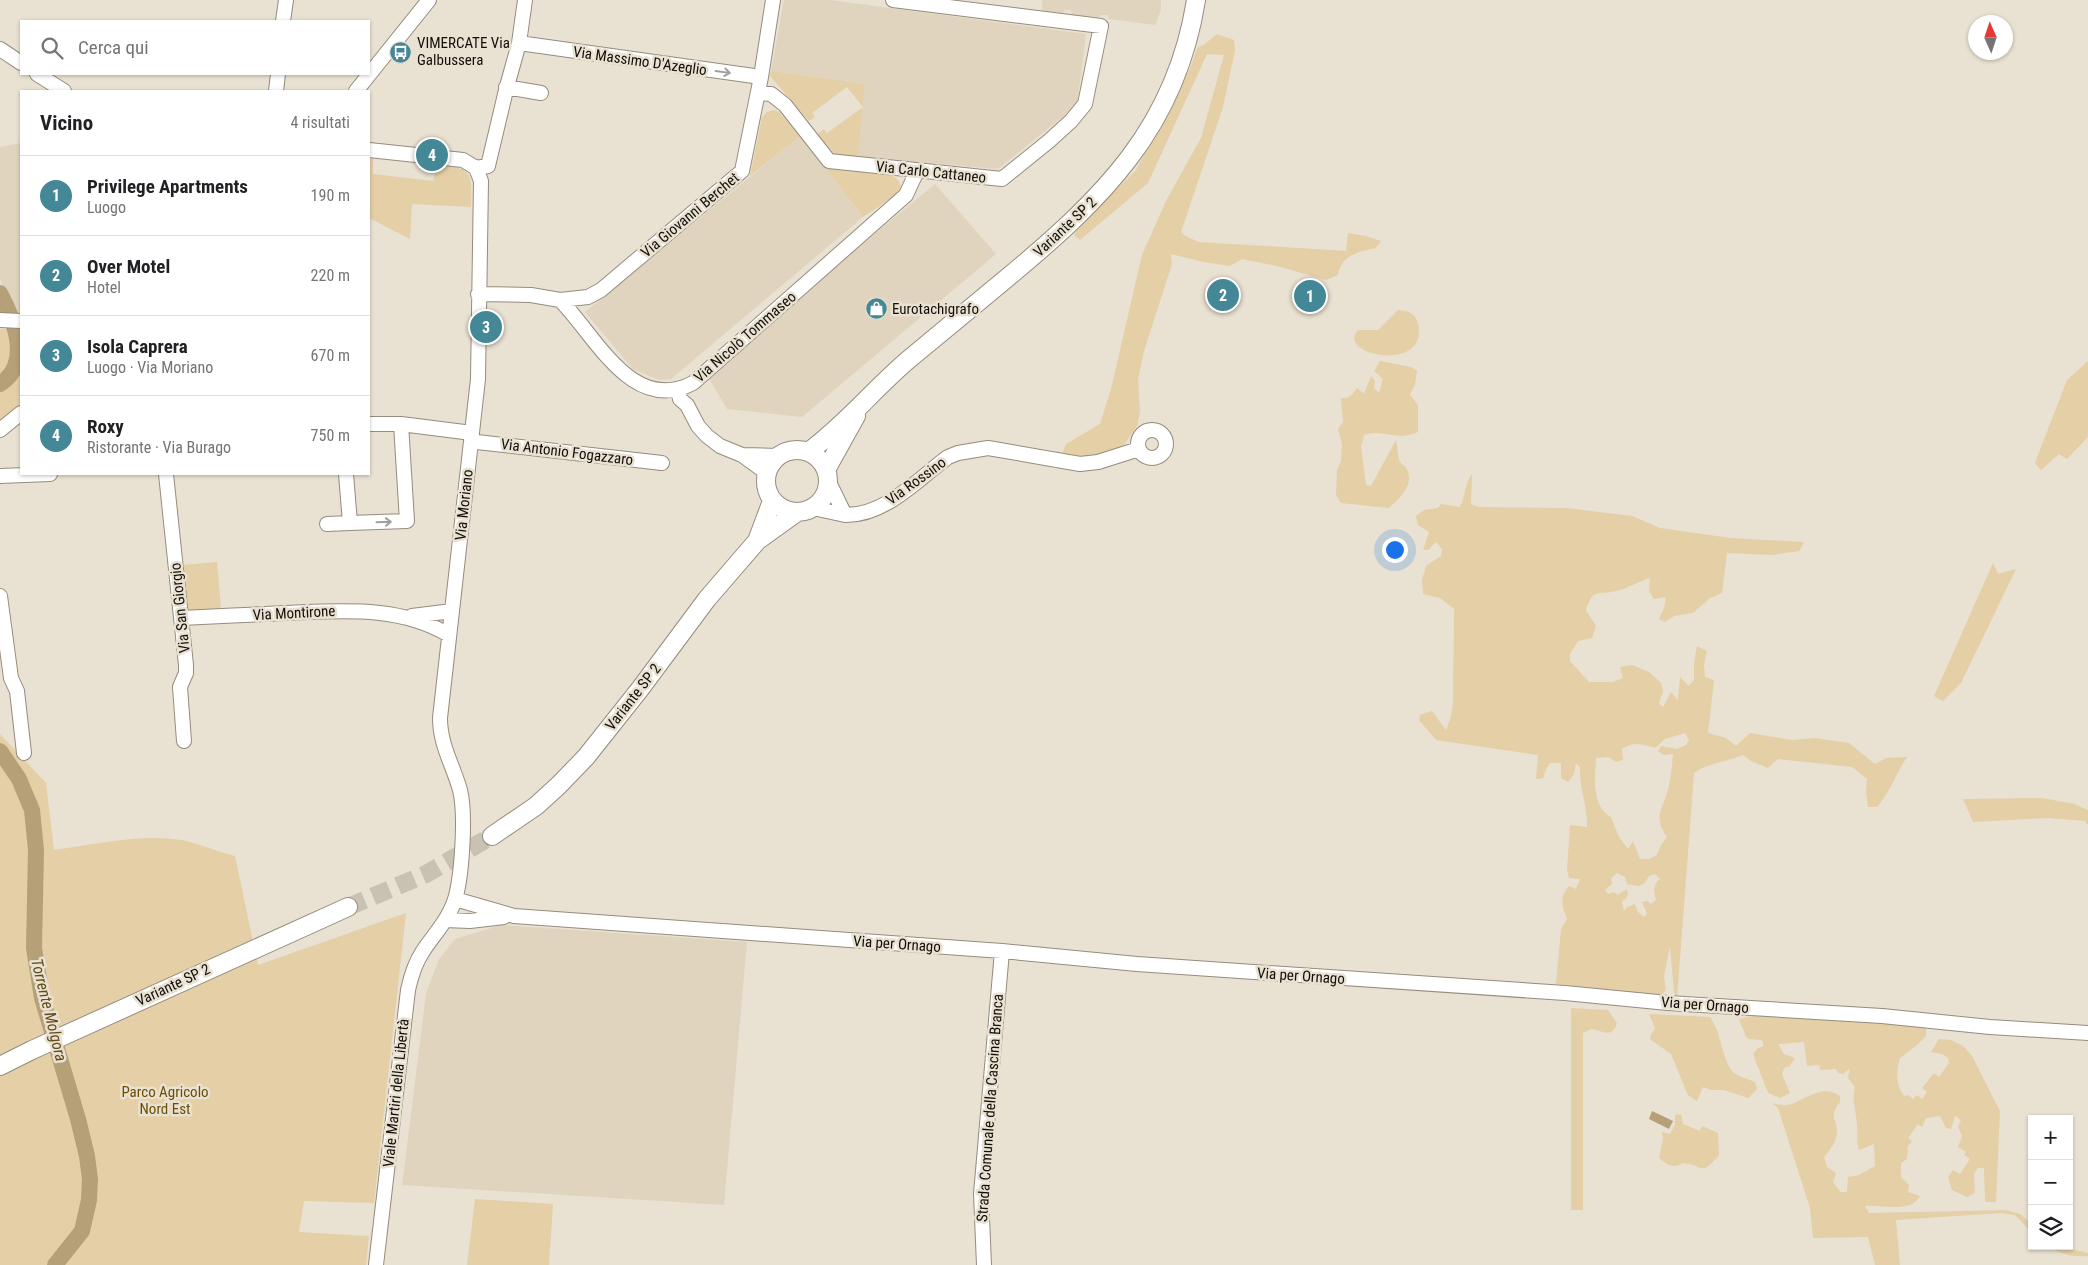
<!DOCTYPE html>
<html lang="it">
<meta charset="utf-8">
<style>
:root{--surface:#fff;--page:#f2f2f2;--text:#202124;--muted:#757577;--line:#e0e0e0;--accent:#448796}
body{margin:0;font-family:"Roboto Condensed",sans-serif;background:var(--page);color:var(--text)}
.controls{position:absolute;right:15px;bottom:15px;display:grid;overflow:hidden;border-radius:0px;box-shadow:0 1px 4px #0004}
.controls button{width:45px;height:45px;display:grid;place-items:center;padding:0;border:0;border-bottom:1px solid var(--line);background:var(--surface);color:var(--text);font:25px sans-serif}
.compass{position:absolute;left:1968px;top:15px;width:45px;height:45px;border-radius:50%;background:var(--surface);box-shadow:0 1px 4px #0004;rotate:357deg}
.you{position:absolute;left:1394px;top:549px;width:18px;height:18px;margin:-12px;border:4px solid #fff;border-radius:50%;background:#1a73e8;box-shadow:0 0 0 8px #1a73e833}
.badge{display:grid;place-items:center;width:32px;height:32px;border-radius:50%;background:var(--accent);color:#fff;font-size:16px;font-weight:700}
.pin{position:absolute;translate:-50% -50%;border:2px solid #fff;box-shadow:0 1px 5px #0006}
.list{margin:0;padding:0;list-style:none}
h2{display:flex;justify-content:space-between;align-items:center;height:65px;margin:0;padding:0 20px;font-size:21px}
h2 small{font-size:16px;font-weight:400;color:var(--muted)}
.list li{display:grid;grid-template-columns:32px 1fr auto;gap:15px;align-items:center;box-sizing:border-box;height:80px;padding:0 20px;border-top:1px solid var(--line)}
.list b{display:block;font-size:19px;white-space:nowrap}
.list p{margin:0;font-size:16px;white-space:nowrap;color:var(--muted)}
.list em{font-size:16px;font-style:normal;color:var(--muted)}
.icon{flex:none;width:28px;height:28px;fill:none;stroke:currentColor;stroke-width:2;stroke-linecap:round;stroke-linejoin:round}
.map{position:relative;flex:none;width:2088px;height:1265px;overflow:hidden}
.search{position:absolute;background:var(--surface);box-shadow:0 1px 4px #0004;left:20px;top:20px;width:350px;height:55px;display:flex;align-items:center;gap:12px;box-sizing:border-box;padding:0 18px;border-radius:0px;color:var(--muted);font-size:19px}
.panel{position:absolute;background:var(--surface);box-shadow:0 1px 4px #0004;left:20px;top:90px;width:350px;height:385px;border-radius:0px}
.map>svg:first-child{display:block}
.built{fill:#e0d4be}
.green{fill:#e4cfa7;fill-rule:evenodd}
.water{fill:#b6a078}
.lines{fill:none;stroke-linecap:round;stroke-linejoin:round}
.river{stroke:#b6a078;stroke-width:16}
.major-tunnel{stroke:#c9c2b3;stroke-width:18;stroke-dasharray:18 9;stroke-linecap:butt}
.minor-casing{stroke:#948c7e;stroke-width:16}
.major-casing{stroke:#948c7e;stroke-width:20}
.minor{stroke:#fff;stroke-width:14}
.major{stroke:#fff;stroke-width:18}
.oneway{stroke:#a09f9d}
.labels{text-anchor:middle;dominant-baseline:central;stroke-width:5;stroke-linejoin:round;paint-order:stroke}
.poi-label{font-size:15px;fill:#120f0a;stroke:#e9e1d1;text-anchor:start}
.street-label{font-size:15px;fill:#120f0a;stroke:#e9e1d1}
.park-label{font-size:15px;fill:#6b4e03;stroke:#e9e1d1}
.water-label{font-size:16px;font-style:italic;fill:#624b1a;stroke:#e9e1d1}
</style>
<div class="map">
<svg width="2088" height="1265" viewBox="0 0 2088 1265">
<rect width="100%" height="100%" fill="#e9e1d1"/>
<path class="built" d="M784,0h46l256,34 -9,71 -79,64 -140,-12 7,-73 -94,-13z
M1042,0h119v10l-6,15 -46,-6 -1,-4h-7l-2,2 -27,-2 -1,-5h-6l-3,4 -20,-2z
M800,136l63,81 -192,162 -12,1 -26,-11 -48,-57z
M21,143v171l-3,1 -18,-36v-132z
M935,184l61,70 -194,163 -75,-8 -21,-36z
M501,925l246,17 -23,263 -322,-20 24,-192 13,-34 16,-20z"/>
<path class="green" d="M1217,34l17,6 1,10 -12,57 -42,125 4,4 14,6 147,9 2,-18 18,3 15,5 -5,7c-18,4 -35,7 -38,27l-12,5 -49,-14 -35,-7 -12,7 -27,-4 -32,-8 1,10 -28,87 -6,28 2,33 -3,14 -13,19 -11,8 -34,6 -17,-5 4,-10 34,-20 11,-35 31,-134 24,-54 35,-63 23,-83 -17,-1 -59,129 -68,57 -6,-5 4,-7 58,-58 55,-104 6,-18 8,-4z
M771,71l94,13 -7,73 -23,-3 -18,-19 7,-6 3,4 36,-26 -16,-20 -35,26 3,4 -6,4 -39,-45z
M775,110l4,2 21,24 -50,40 12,-59 5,-5z
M369,158l4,1v15l60,7 4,-17c36,5 35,7 34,43l-59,-3 -2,35 -41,-21z
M824,162l13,7 54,6c6,3 12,9 9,17l-37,25 -41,-53z
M1398,310c10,1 17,2 20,14 11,50 -83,31 -60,6h20z
M0,329l21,1v77l-21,17z
M1380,361l31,6 6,4 -2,13 -5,11 8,10v27c-21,10 -35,-4 -54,3l-3,12 5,38 5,1 25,-46c2,7 1,14 3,20 2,4 5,5 7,8 10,16 -7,31 -17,40l-48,-5 -5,-8 1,-25 4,-9 1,-17 -4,-15 5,-7 -2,-24c9,1 11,-3 16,-10l7,6 7,-18 4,5 -1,7 5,5 4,-14 -9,-8z
M2088,361v76l-21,22 -8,-5 -18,16 -6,-7 32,-83z
M1472,474l-1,30 7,3 88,1 66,8 28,12 70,10 74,4 -5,9 -27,4 -45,-2 -5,40 -12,5 -17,15 -19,3 -9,6 -6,-3 5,-11 2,-11 -12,2 -5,-8 1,-13c-12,4 -22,10 -34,13 -18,5 -22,-5 -30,19l10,16 -4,12 -14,3 -8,13v7l19,21h24l10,-4 -3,-11 12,-2 17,7 12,11 2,8 -4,12 4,4 8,-15 7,8 2,-23 9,9 5,-6v-17l3,-17 10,5 -3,14 1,12 9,3 -6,53 18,5 10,8 14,-13 42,7 23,-2 34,5 26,21 11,-6 21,-1c-11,16 -17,36 -30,50h-9l-2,-15 1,-13 -15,-12 -74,-8 -10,9 -17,-7 -8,-6c-16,7 -34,7 -49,18l-17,225 -3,-6 -4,-46 -6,30 2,14 -5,5 -105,-11 5,-55 6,-10c-5,-12 -8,-22 2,-33l7,3 4,-10 -11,-1 -2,-8 3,-45 17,2c1,-20 -8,-39 -7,-59l-4,-5 -2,11 -6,8 -7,-4v-15h-11l-4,6 -3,9 -7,1 2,-24 -102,-15 -17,-20 1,-5 12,-4 14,19c9,-19 7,-34 7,-54 1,-22 1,-45 1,-67l-14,-11 -17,-4 -1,-14 4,-14 15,-10 1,-7 -6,-7 -8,8h-5l6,-18 -11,-7 -2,-9 8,-6 14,-2 3,-4 19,3c6,-11 4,-23 12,-33zM1685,733l4,7 -3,5 -9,4 -16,-3 -3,5 6,4 9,-1c-1,12 -2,24 -5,36 -6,21 -15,27 -1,47l-6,8 -4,10 -8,4h-9l-7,-18 -5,8 -9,-12 -8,-20c-20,-11 -16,-40 -15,-59l12,-1 8,5 7,-2 -1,-11c11,-8 21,-5 33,-1l10,-9zM1617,873l8,4 2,7 12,2 6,-3 4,-7 6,-2 5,5c-8,6 -6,13 -4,21l-5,4 -4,-3 -5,1 5,12 -3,3 -6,-5 -3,-8 -8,3 -3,4 -2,-9 6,-7 -1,-6 -9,6 -4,-3 -6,2 -3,-4 7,-6 -1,-6z
M217,562l4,47 -33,2 -6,-46z
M1993,563l5,11 18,-5 -55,114 -18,18 -9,-5z
M0,734l46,49 8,67c38,-5 81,-15 119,-11 22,2 41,12 62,17l23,109 148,-52 -32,290 -70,-2 -5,31 70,4 -3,29h-366z
M2042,798l32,6 14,6v15l-3,-4 -37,-3 -75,4 -10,-23z
M1571,1008l37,2 9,13c-5,16 -14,8 -25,6l-9,4v177h-12z
M1649,1014l61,3c12,17 12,43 23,55 5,5 16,7 22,10l2,7 -9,9 -24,-8h-13l-8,-3 -6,14 -9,-6 -17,-41 -20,-14 -1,-3 5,-9z
M1756,1015l170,11v10l-9,9 -17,13c-4,14 -5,25 4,38l4,-1 5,4 4,-4 5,4 5,-7 -5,-4 12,-15 5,4 10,-14 -1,-5 -6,-4 -11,-2 8,-13 12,1 12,6 9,10 28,55 -4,91h-10l-1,-3 -1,-31h-6l-4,6 1,19 -8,4 -15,-7 -4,-13 5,-7 7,4 10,-15 -6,-4 2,-3 -8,-5 4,-11 -4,-9 3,-7 -6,-4 -4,13 -5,-1 -6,-12 -14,2 -4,9 -4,-3 -10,14 4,3 -4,5 -1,13 -6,4v14l8,8 -1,7 12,4c-10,18 -38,8 -55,10l4,7 137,-3 14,4 12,10v9l-17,-18 -14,-2 -105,7 4,45h-25l-7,-28 -55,1 -3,-30 -32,-100 -6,-5c5,1 11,3 16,2 18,-5 34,-22 52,-9v6c-11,14 -4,15 -3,30 0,9 -7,18 -13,25l3,10 9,6 -3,9 7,10h7l1,-15 11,-2 16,-9 -1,-22 -15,6c-3,-12 -1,-12 -2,-23 0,-14 -6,-27 -2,-40l-7,-9 2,-10 -7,6 -5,-1 -2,-4 -16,1 -1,-5 -12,1 -3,-24 -26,2 6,10 11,4 -5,8 -6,2 -2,6 8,19 -10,5 -12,-5 -15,-39 5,-6 6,-2 -2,-6 -13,-1 -3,-2 -7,-18z
M1681,1114l2,10 17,7 2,-5 16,7 1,22c-18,22 -16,10 -36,8 -10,6 -16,2 -24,-5l4,-19 -1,-7 8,2 5,-9v-10z
M475,1199l78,5 -4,61h-82z
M2048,1246h12l28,7v3c-15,1 -27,-1 -40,-10z"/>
<path class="water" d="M1652,1111l21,10 -4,8 -20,-10z"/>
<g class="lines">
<path class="river" d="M0,293c14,26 32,71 0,91
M0,751l19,28 13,31 4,40 -2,98 8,50 36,121 9,37 3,23 -1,21 -7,31 -27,34"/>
<path class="major-tunnel" d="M348,907l78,-33 66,-38"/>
<defs>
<path id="minor" d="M283,21l3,-21
M519,43l242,34
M0,49l21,14
M37,74l27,17
M506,87l35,6
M276,91l2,-17
M356,91l73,-91
M758,93l13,1 14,11 44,56 173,18 47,-38 22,-20 14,-17 16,-78 -208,-26
M369,150l94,10 13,8 5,13 -3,198 -38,339c0,27 13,47 20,72 6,24 2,82 -4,106 -6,22 -21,37 -33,55 -8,12 -12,25 -15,39l-32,275
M476,168l12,-2 18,-76 13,-47 6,-43
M478,294l53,1 29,5 28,-3 13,-7 141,-119 19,-94 12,-77
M560,300c36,36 72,115 133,83l213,-188 11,-24
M0,320l21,1
M678,390l2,9 7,6 11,21 9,10 13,10 22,9 25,18
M369,424h32l71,9
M0,430l21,-17
M1138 444a14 14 0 1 1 28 0a14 14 0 1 1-28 0Z
M471,439l6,3 185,21
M742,455l36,1
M166,474l20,191v8l-6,14 4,54
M346,474l4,49 57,-2 -6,-97
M0,476l50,-2
M813,508l32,7 -17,-35
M845,515c40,1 73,-36 103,-58l10,-4 30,-5 92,16 18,-2 41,-13
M327,524l23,-1
M0,596l11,82 6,13 7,62
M412,616l40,-5
M181,618c35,-2 69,-3 104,-5 56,-2 114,-8 164,22
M455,899l59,17 488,35 135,13 428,29 103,10 214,13 108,11 98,6
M445,920l25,1 34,-4
M984,1265l-3,-71 21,-243"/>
<path id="major" d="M766 481a31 31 0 1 1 62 0a31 31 0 1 1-62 0Z
M808,452c36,-26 66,-63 100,-92 33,-27 66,-55 99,-82 95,-79 169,-150 189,-278
M826,470l30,-54
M757,541l15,-40
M492,836l44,-30 23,-21 27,-28 54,-68 67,-90 50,-58 39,-28
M0,1066l32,-16 316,-143"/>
</defs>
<use href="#minor" class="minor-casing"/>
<use href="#major" class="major-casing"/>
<use href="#minor" class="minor"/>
<use href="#major" class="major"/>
</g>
<defs><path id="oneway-shaft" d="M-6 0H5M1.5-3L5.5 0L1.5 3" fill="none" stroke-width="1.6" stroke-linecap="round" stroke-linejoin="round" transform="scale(1.25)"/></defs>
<g class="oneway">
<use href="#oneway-shaft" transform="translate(723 72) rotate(8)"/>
<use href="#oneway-shaft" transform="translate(384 522) rotate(-2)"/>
</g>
<defs>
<symbol id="bus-disc" viewBox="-11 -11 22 22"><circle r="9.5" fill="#448796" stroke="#e9e1d1"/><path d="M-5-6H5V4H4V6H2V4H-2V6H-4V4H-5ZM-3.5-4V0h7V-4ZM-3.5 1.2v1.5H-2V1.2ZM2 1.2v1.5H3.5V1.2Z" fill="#fff"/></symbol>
<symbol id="shop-disc" viewBox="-11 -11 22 22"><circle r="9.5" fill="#448796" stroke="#e9e1d1"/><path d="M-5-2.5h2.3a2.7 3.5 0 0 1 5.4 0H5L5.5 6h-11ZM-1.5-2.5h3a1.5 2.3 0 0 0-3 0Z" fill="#fff"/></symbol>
</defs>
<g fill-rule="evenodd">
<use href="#bus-disc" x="388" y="40" width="25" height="25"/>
<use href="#shop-disc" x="864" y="296" width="25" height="25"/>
</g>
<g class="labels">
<g class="poi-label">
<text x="417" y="43">VIMERCATE Via<tspan x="417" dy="17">Galbussera</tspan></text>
<text x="892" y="309">Eurotachigrafo</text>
</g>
<g class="street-label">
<text transform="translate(640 61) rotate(8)">Via Massimo D'Azeglio</text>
<text transform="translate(931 172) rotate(6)">Via Carlo Cattaneo</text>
<text transform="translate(690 215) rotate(-40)">Via Giovanni Berchet</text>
<text transform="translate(1065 227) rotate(-43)">Variante SP 2</text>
<text transform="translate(745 337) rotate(-41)">Via Nicolò Tommaseo</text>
<text transform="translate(567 452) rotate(7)">Via Antonio Fogazzaro</text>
<text transform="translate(916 481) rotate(-36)">Via Rossino</text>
<text transform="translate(464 505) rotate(-84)">Via Moriano</text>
<text transform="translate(180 608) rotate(-96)">Via San Giorgio</text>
<text transform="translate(294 613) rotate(-3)">Via Montirone</text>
<text transform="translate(633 697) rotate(-52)">Variante SP 2</text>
<text transform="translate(897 944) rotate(4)">Via per Ornago</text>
<text transform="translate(1301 976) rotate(4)">Via per Ornago</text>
<text transform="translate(173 985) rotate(-25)">Variante SP 2</text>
<text transform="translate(1705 1005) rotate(4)">Via per Ornago</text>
<text transform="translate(396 1093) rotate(-84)">Viale Martiri della Libertà</text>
<text transform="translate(990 1108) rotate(-86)">Strada Comunale della Cascina Branca</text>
</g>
<g class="park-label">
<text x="165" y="1092">Parco Agricolo<tspan x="165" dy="17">Nord Est</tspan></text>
</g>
<g class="water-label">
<text transform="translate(49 1010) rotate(76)">Torrente Molgora</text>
</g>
</g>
</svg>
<div class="controls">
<button>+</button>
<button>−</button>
<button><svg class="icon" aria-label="layers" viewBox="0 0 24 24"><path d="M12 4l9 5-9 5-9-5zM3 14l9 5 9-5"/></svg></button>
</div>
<svg class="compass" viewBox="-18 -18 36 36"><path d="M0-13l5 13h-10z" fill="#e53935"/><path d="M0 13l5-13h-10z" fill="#757577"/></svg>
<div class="you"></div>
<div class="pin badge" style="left:1310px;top:296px">1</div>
<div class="pin badge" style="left:1223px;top:295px">2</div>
<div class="pin badge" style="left:486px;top:327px">3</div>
<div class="pin badge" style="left:432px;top:155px">4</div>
<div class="search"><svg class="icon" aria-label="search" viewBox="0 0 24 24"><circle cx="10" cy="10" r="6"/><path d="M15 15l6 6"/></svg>Cerca qui</div>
<section class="panel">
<h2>Vicino<small>4 risultati</small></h2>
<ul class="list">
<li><span class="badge">1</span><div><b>Privilege Apartments</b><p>Luogo</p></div><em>190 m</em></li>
<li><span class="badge">2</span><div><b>Over Motel</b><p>Hotel</p></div><em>220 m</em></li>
<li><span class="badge">3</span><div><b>Isola Caprera</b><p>Luogo · Via Moriano</p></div><em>670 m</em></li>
<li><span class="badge">4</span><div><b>Roxy</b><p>Ristorante · Via Burago</p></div><em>750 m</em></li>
</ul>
</section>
</div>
